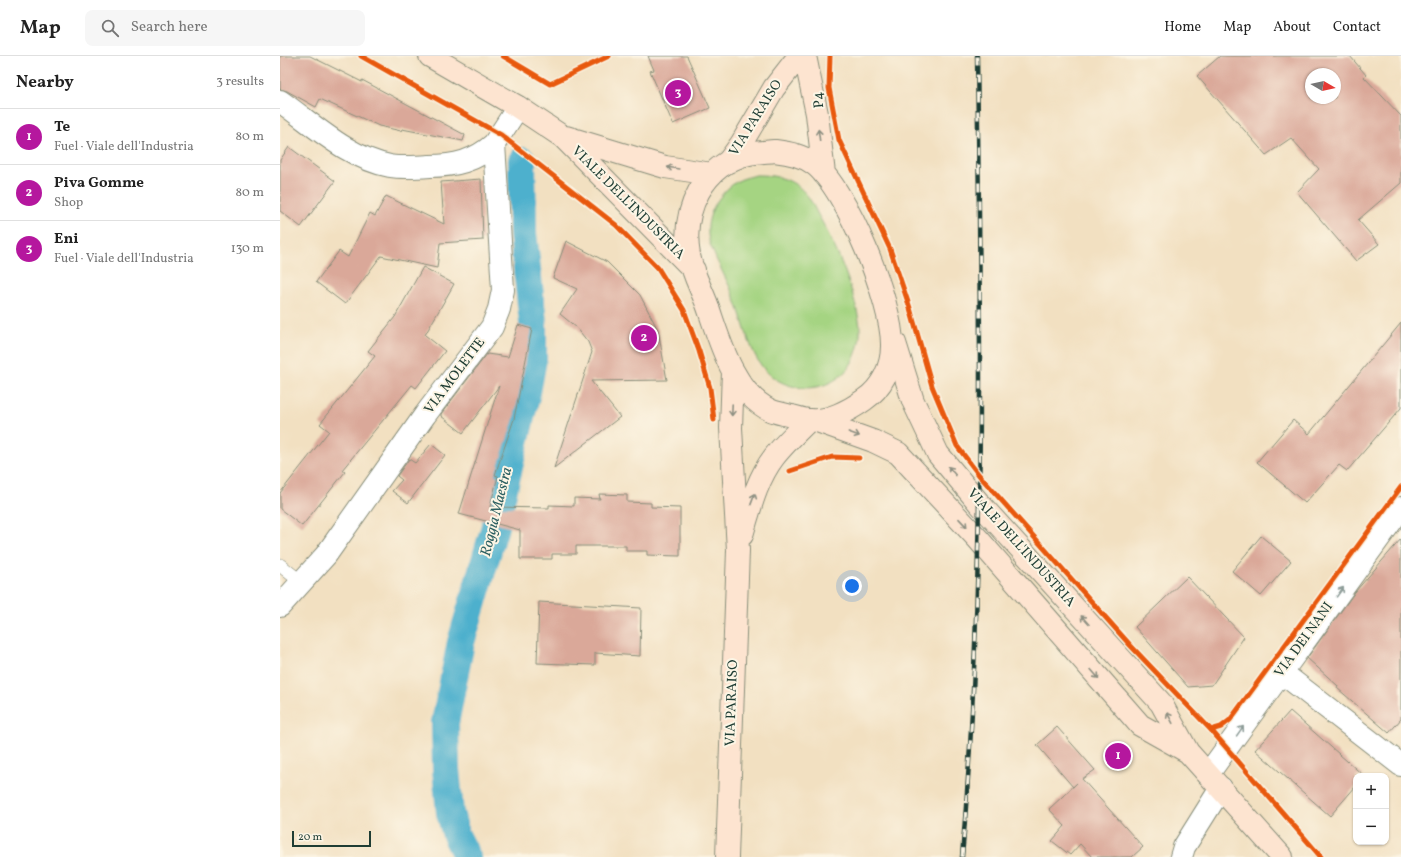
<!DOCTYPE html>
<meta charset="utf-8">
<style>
:root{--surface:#fff;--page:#f6f6f6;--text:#222;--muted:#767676;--line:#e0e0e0;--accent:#b5179e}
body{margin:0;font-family:Vollkorn,serif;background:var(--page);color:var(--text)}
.controls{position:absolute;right:12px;bottom:12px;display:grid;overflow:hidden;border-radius:8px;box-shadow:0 1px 3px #0004}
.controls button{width:36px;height:36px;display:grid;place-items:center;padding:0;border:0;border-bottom:1px solid var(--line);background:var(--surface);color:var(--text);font:20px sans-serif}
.compass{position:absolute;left:1025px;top:12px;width:36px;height:36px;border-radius:50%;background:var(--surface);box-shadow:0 1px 3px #0004;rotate:99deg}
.scale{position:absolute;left:12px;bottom:10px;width:79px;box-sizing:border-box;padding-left:4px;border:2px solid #1f3d34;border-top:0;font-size:11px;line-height:14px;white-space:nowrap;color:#1f3d34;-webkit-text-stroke:3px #fcf5e5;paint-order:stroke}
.you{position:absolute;left:572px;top:530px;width:14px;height:14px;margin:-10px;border:3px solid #fff;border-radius:50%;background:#1a73e8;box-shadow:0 0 0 6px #1a73e833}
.badge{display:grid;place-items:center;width:26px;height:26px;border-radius:50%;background:var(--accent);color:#fff;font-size:13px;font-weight:700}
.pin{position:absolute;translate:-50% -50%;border:2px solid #fff;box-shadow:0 1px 4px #0006}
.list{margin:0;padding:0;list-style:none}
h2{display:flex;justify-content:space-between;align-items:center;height:52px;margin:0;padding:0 16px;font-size:17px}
h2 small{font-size:13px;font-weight:400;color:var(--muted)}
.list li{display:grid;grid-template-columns:26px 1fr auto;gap:12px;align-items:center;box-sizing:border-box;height:56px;padding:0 16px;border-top:1px solid var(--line)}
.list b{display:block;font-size:15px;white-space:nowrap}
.list p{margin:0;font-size:13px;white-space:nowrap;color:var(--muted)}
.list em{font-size:13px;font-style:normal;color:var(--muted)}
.icon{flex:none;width:22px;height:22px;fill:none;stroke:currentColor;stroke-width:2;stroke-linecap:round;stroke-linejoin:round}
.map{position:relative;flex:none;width:1121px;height:801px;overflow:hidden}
header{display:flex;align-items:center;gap:24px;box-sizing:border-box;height:56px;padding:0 20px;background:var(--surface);border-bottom:1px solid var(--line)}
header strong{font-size:19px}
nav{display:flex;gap:22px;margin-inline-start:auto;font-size:14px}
.search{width:280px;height:36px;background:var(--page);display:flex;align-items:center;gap:10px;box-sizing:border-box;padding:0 14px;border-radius:8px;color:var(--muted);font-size:15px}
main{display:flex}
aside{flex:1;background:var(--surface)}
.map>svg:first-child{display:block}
.green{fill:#a5d482;stroke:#62885b}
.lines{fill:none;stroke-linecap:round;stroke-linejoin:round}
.canal{stroke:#4eb0cd;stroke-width:28}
.building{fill:#daa899;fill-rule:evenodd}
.lane-casing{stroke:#888e7a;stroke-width:14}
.street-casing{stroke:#888e7a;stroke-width:24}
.secondary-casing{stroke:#888e7a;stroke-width:24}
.lane{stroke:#fff;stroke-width:13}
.street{stroke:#fff;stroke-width:22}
.secondary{stroke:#fde4d0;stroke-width:22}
.rail-casing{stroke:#1f3d34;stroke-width:4.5}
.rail{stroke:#fcf5e5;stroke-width:3;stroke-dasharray:9;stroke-linecap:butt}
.cycleway-casing{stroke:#fcf5e5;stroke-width:8}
.cycleway{stroke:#e8590c;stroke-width:5}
.oneway{stroke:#8e9082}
.oneway2{stroke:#8f9e9a}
.labels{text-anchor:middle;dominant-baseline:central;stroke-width:4;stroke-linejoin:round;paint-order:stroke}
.street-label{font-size:14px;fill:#1f3d34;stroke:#fcf5e5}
.water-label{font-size:15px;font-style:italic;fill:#2d6062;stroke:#fcf5e5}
</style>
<header>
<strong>Map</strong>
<div class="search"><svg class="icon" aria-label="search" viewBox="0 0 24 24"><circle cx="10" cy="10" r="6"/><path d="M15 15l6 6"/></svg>Search here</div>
<nav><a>Home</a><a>Map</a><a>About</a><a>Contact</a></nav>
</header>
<main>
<aside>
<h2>Nearby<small>3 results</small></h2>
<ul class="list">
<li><span class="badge">1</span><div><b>Te</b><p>Fuel · Viale dell'Industria</p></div><em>80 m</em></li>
<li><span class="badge">2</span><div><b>Piva Gomme</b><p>Shop</p></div><em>80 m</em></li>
<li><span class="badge">3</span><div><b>Eni</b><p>Fuel · Viale dell'Industria</p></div><em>130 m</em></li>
</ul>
</aside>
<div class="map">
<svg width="1121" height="801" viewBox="0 0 1121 801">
<rect width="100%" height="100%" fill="#fcf5e5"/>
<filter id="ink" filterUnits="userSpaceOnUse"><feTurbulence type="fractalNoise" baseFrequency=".025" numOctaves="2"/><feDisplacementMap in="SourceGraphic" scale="8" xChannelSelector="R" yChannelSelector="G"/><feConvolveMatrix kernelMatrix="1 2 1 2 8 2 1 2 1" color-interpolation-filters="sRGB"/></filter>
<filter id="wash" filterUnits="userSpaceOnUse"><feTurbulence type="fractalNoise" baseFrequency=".012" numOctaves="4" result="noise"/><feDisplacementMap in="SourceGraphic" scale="16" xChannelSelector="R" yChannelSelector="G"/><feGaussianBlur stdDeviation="0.9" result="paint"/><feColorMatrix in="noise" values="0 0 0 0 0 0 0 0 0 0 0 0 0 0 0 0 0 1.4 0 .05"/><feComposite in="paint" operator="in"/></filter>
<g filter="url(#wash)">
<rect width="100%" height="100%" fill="#f2e0c1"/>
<path class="green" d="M476,119c19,0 36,3 49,18 5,5 8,12 11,18 19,33 36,72 43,109 2,11 1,22 -3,33 -12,37 -60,46 -88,20 -17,-15 -24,-50 -32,-71 -7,-20 -19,-38 -26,-58 -8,-24 7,-49 26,-62 6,-4 14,-5 20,-7z"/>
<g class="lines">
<path class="canal" d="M187,801l-11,-22 -6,-22 -4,-44 -1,-46 16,-81 33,-112 33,-138 6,-33v-37l-10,-89 -1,-72"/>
</g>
<g id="blocks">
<path class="building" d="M0,0h30l52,26v-2l103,55 -2,6 -61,-12 -1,2 -22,-5 -59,-27 -4,8 -29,-16 -7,-2z
M368,0h39l23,52 -37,16 -23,-53 4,-1z
M940,0h130l16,19 -2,2 37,39v67l-43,37 21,24 -23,17 -59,-69 22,-23 -28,-31 -25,17 -69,-79zM1031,18h24v24h-24z
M9,91l46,34 -34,46 -21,-16v-51z
M201,123l2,61 -43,3 -3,25 -56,-12 -36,48 -29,-22 23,-31 9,6 22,-44 5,3 11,-20 58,28 -3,-42z
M286,185l41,21 33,33 18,35 9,50 -76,1 29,36 -66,51 38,-116 -4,-10 -11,-14 -17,-14 17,-25 -24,-11z
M143,211l31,17 -29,51 20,16 -29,37 -4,-3 -70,85 3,2 -43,54 -22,-17v-16l49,-62 -9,-7 55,-68 -7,-5 27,-34z
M1121,267v85l-54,63 -8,-6 -34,38 -48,-41 36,-42 16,14z
M238,269l14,4 -18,90 -19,56 3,1 -8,31 59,1v-3l25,1v-8l26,1 -1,-5 28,1v7l24,1v4l29,1v48l-33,-1v-4h-21v-5h-50v8h-24v5h-32v-29l-61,-16 40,-128 -36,47 -22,-17v-2l46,-60 21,3z
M151,388l14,11 -37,48 -16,-12 10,-11 -5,-4 12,-17 6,4z
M981,480l30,25 -30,35 -29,-25z
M1121,483v180l-12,14 -52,-45 1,-2 -31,-28 48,-66z
M907,521l57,60 -32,48 -24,2 -53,-60z
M259,546l102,6 -1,48 -45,-3v12l-58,-2z
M1010,655l74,65h-8v10l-26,30 -75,-66z
M777,671l38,43 -13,9 61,68 -11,10h-40l-12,-13 -10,11 -18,-14 13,-15 -16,-17 28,-26 -4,4 -36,-42z"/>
</g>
</g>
<g filter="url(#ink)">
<use href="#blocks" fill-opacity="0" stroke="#888e7a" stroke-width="1"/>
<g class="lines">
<defs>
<path id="lane" d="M0,509l21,17"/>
<path id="street" d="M0,45c34,24 68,57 110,65 12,2 27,1 40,0 25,0 45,-5 64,-22
M0,550l46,-51 99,-140 67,-88 7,-18 4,-19 -9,-146 24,-37
M1001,616l120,93
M928,718l193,-266
M901,801l3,-10 37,-59"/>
<path id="secondary" d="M150,0l88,51 45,30 131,133
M525,0l12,58 7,60
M286,81l99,30 47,7
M495,95c14,2 27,4 39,13 33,25 79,140 78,182 0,21 -10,42 -28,54 -14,10 -36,22 -54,20 -6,0 -13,-3 -18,-4 -7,-2 -16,-3 -22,-6 -36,-17 -50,-68 -62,-103 -6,-17 -16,-34 -19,-52 -8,-44 14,-91 60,-101 9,-2 18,-2 26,-3z
M448,106l13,-18 33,-56 25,-32
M615,287l18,58 25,53 41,49 182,200 27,49 94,105
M537,365l56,20 25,12 80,86 162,186 48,27
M462,479c8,-27 15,-56 32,-78 10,-13 23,-25 35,-37
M447,801l11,-307 -7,-122 2,-57"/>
</defs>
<use href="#lane" class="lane-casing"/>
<use href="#street" class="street-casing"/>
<use href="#secondary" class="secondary-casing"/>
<use href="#lane" class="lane"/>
<use href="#street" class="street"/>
<use href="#secondary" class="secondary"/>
<defs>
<path id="rail" d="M682,801c23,-267 19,-534 15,-801"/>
</defs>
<use href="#rail" class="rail-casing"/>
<use href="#rail" class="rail"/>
<defs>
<path id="cycleway" d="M81,0l140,79 115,90 42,43 26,42 15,41 11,37 4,32
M223,0l47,28 59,-28
M550,0l-1,32 10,52 51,109 20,59 22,78 25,60 22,29 152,171 80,84 110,127
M510,415l42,-14 27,1
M931,674l10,-3 9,-7 171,-233"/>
</defs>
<use href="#cycleway" class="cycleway-casing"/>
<use href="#cycleway" class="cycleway"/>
</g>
<defs><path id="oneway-shaft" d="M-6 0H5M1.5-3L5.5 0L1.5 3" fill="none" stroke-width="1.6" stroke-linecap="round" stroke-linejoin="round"/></defs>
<g class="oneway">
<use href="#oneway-shaft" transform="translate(539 79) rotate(-97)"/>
<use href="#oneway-shaft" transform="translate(393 112) rotate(-171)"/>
<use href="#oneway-shaft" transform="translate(452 354) rotate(92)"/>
<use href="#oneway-shaft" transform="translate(574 378) rotate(20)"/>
<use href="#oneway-shaft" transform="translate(672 415) rotate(-130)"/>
<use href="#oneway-shaft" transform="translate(473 443) rotate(-69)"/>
<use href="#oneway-shaft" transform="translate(683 467) rotate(47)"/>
<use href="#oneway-shaft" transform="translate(805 564) rotate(-132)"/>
<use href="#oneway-shaft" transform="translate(815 618) rotate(49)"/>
<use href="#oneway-shaft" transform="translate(890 662) rotate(-118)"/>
</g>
<g class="oneway2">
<use href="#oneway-shaft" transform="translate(1060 536) rotate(-54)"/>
<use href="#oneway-shaft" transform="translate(960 675) rotate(-55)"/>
</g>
</g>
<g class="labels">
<g class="street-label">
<text transform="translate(539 44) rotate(-96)">P4</text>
<text transform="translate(476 62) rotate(-58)">VIA PARAISO</text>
<text transform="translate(348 147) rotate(45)">VIALE DELL'INDUSTRIA</text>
<text transform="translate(175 320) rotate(-53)">VIA MOLETTE</text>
<text transform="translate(741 492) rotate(48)">VIALE DELL'INDUSTRIA</text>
<text transform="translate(1024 584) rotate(-54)">VIA DEI NANI</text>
<text transform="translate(452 647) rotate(-88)">VIA PARAISO</text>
</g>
<g class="water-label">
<text transform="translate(217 456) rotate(-76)">Roggia Maestra</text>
</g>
</g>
</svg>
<div class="controls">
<button>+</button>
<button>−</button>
</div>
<svg class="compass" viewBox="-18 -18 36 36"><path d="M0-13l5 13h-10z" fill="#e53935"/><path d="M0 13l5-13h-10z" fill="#767676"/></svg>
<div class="scale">20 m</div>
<div class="you"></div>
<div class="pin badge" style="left:838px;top:700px">1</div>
<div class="pin badge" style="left:364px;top:282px">2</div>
<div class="pin badge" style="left:398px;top:37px">3</div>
</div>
</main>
